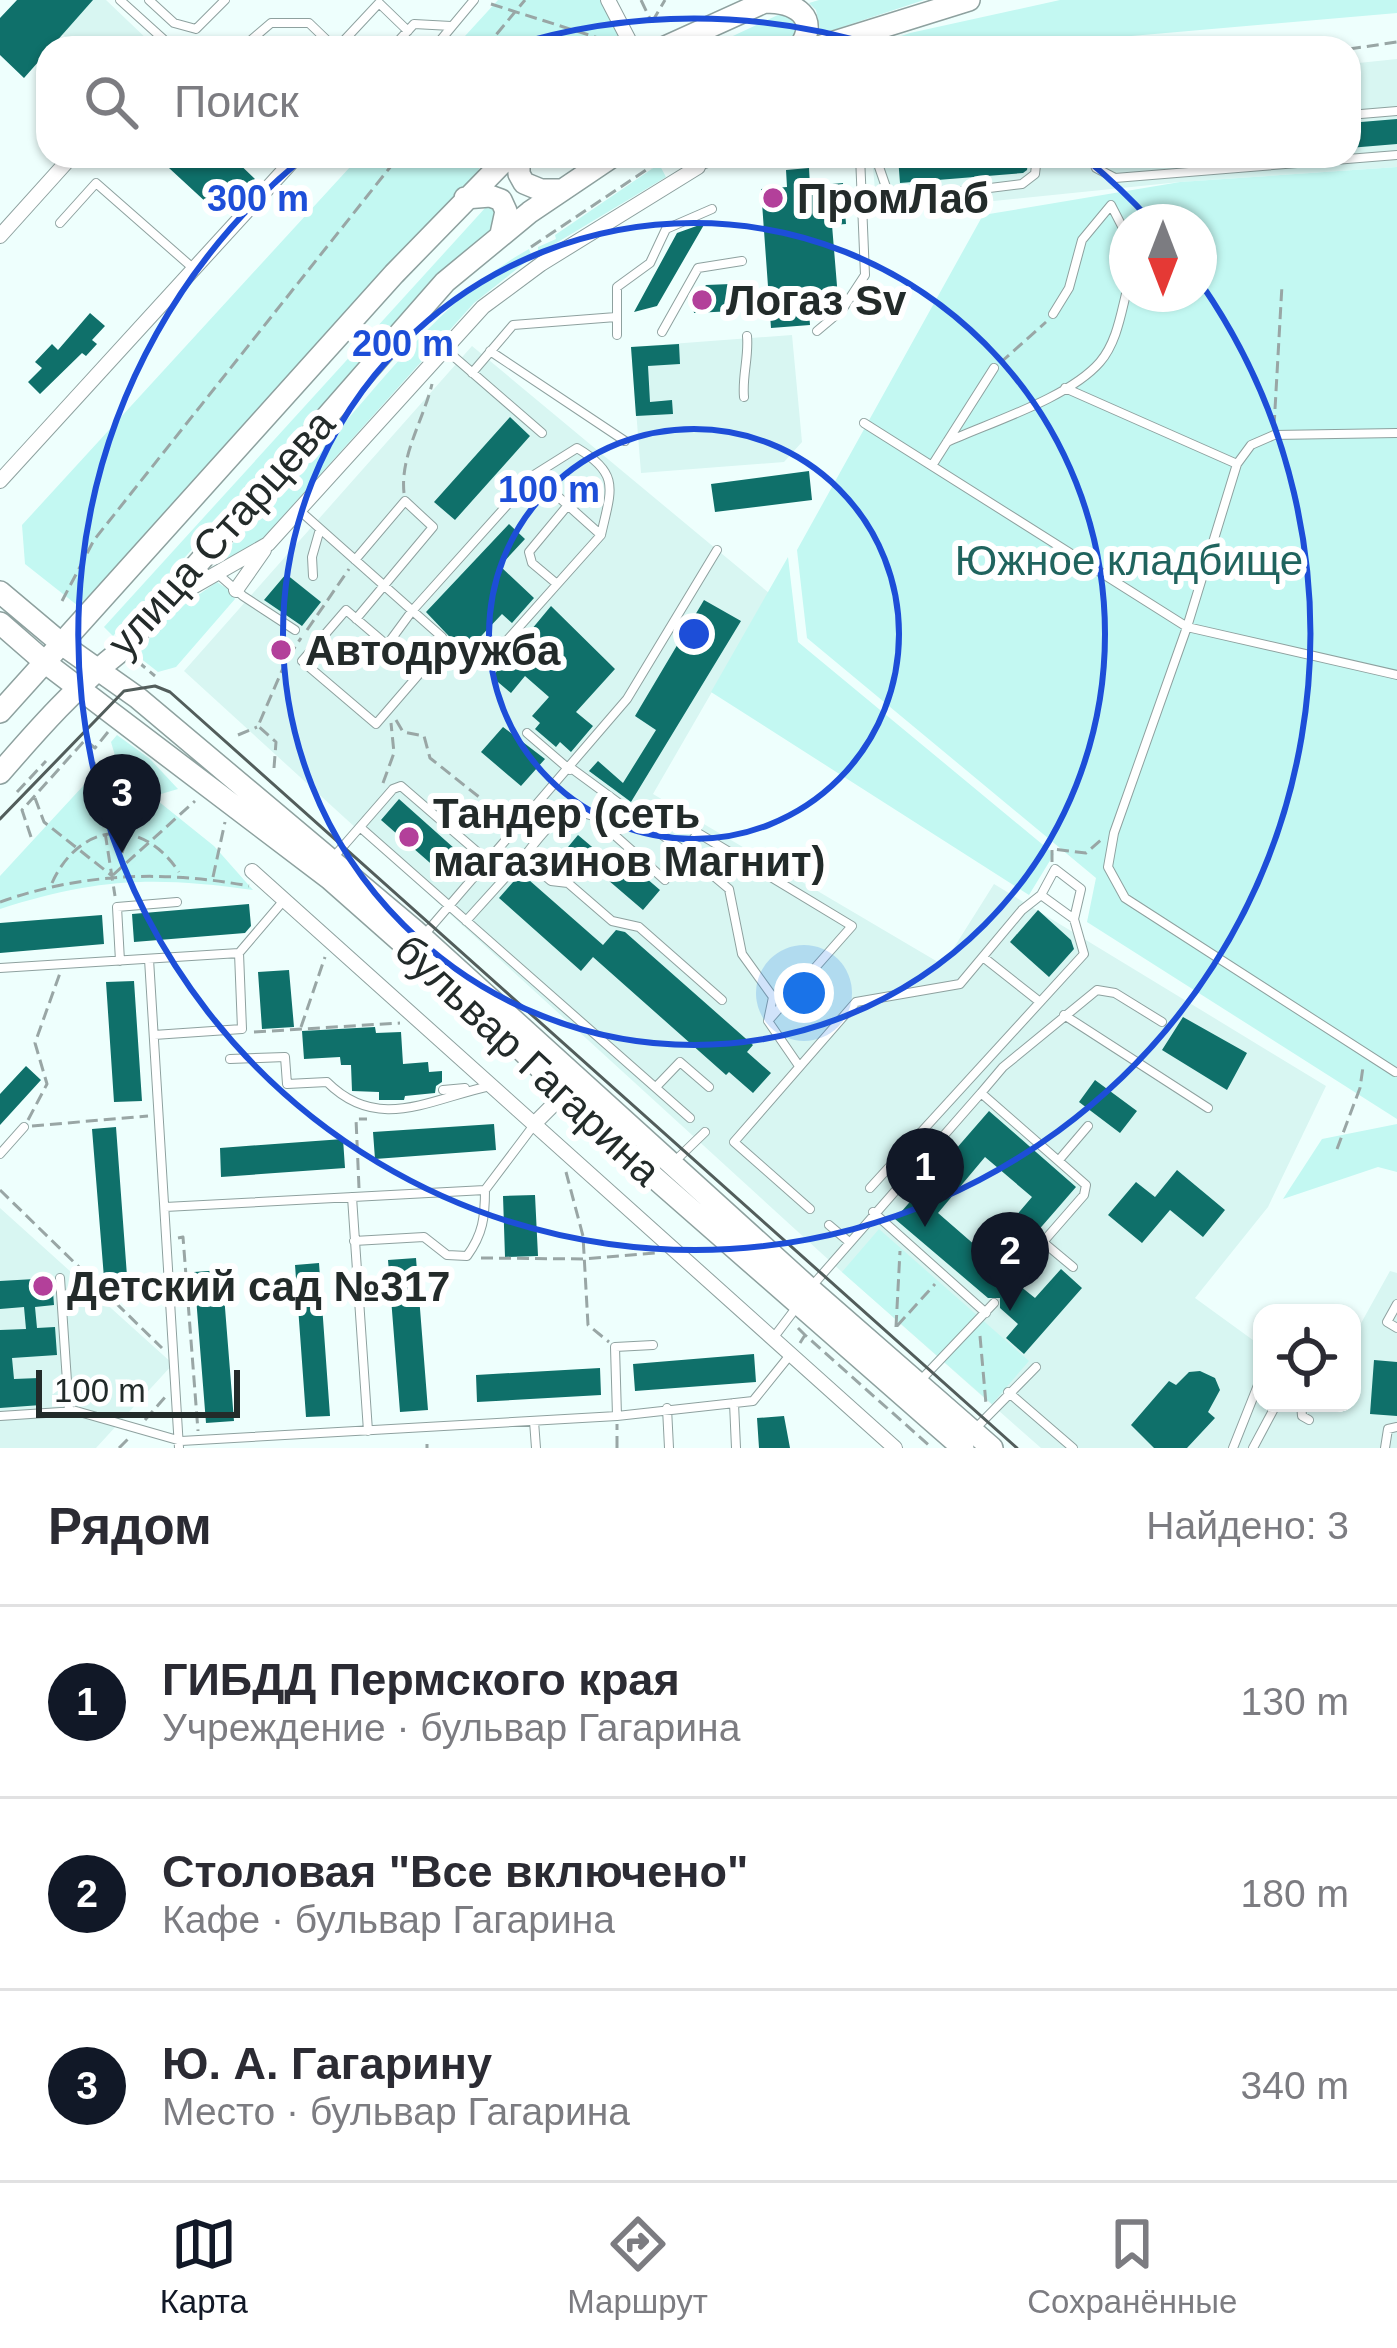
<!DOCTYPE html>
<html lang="ru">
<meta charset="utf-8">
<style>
:root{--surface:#fff;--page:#f7f7f7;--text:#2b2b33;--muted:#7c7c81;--line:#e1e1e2;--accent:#111827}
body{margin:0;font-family:Arial,sans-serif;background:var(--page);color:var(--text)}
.controls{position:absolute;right:36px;bottom:36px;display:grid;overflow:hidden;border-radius:24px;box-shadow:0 3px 9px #0004}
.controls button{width:108px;height:108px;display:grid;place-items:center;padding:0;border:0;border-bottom:3px solid var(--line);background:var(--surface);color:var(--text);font:60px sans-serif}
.compass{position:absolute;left:1109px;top:204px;width:108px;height:108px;border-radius:50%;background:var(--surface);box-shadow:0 3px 9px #0004;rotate:180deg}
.scale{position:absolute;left:36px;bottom:30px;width:204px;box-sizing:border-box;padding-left:12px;border:6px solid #232b2a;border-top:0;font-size:33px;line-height:42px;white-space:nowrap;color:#232b2a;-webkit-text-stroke:9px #fff;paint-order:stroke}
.you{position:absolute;left:804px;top:993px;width:42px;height:42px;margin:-30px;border:9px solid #fff;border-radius:50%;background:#1a73e8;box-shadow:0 0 0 18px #1a73e833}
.badge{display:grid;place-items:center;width:78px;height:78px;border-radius:50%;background:var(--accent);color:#fff;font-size:39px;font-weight:700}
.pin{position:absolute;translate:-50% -99px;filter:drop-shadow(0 3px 6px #0008)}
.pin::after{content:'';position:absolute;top:63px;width:42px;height:36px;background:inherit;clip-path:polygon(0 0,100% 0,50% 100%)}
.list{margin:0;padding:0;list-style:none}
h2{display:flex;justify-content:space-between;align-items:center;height:156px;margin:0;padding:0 48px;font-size:51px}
h2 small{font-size:39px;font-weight:400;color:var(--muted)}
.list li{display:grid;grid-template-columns:78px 1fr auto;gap:36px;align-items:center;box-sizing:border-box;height:192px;padding:0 48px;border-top:3px solid var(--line)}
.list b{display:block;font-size:45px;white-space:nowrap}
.list p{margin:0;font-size:39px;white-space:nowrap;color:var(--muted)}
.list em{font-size:39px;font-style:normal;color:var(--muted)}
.icon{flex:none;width:66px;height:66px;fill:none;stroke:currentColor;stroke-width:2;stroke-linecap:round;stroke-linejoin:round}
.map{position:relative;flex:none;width:1397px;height:1448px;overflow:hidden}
.search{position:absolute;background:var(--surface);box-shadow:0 3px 9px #0004;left:36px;right:36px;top:36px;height:132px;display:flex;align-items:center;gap:30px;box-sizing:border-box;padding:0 42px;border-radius:36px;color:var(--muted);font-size:45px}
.sheet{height:732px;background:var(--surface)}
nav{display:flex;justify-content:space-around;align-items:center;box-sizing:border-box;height:168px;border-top:3px solid var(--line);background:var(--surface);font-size:33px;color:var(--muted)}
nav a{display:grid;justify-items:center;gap:6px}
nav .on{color:var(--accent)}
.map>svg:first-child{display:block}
.built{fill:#d8f6f2}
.green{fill:#c3f8f2;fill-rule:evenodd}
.building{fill:#0f706a;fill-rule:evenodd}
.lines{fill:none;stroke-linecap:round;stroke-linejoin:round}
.lane-casing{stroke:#8ea19f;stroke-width:10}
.street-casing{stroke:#8ea19f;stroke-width:16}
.secondary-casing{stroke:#8ea19f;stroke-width:24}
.primary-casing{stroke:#8ea19f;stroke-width:24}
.path{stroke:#99a6a5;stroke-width:3;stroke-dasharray:12 6;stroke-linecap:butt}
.lane{stroke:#fff;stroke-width:8}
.street{stroke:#fff;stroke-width:14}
.secondary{stroke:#fff;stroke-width:21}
.primary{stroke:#fff;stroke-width:21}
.tram{stroke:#525d5b;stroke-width:3}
.ring{fill:none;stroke:#1d4ed8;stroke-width:6}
.poi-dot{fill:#b3409a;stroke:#fff;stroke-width:4.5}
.labels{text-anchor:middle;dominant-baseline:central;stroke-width:12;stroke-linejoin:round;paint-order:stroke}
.poi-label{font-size:42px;font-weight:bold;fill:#232b2a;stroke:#fff;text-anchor:start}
.street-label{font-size:42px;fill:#232b2a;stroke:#fff}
.park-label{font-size:42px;fill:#20645e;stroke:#fff}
.centre{fill:#1d4ed8;stroke:#fff;stroke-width:6}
.ring-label{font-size:36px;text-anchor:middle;font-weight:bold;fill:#1d4ed8;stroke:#fff;stroke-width:12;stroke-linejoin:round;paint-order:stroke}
</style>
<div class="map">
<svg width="1397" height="1448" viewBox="0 0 1397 1448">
<rect width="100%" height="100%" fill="#eefffd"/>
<path class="built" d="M25,0h81l44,42 -5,6h-78l4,-6z
M1397,59v108l-217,15 -303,31 -5,-57h477v-92z
M792,335l10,107 -18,20 -143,11 -10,-126z
M472,346l297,247 -116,201 290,171 51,-81 332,202 -58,121 -73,91 62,45 5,-8v68h90v-70l3,1 35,-63 7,2v175h-356l-199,-176 -658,-601z
M0,1208l173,156 -77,84h-96z"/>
<path class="green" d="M498,0h104l19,38 -14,10h-153z
M819,0h105l-103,34 -5,-24 -7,-7z
M1060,0h337v13l-277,24 -7,11h-248l45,-15z
M780,14l9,1 9,8 -3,19 -11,6h-77z
M426,156h61l-22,35 -383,418 -57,-45 -3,-39 328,-358z
M659,164l7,13 -128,77v-7l18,-8 -1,-4z
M1397,167v952l-310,-197 9,-44 -289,-240 -10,-88 186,-335 197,-33zM1127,222h72v72h-72z
M486,207l7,1 7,17 -207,214 -180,197 -9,-9z
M529,249l3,8 -58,46 -210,234 -48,31c12,-27 67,-77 90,-102 69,-74 133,-167 223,-217z
M788,557l10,85 256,212 -25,41 -318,-203z
M217,582l14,9 4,8 -59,68 -18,5 -23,-18 40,-43z
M117,735l33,24 28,30 -17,5 -45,-35 -5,-17z
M107,760l107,86 39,44c-98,-14 -158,-12 -253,19v-33z
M1397,1124v48l-19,-5 -95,32 39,-60z
M879,1229l150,132 -37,43 -150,-132z"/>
<path class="building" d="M17,0h76l-69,78 -24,-23v-37z
M1397,119v25l-48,4v-25z
M156,156h62l6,5 7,-5 24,23 -34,37z
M913,156h116l-2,14 -4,3 -123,10 -2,-26z
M809,168l1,18 33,-3 3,41 -14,1 6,73 -30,2 2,25 -39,3 -10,-139 26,-2 -1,-17z
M705,223l-48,83 -23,6 43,-79z
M731,284l3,27 -40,2 -1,-10 13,-18z
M90,313l15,13 -13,14 5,4 -11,12 -4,-3 -42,41 -12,-12 14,-14 -7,-6 17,-18 6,6z
M679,344l1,20 -32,2 2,36 22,-2 1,14 -37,2 -5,-69z
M510,417l20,19 -75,84 -21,-18z
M809,471l3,29 -97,12 -4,-28z
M509,524l16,15 -25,27 34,32 -22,25 -10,-9 -37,39 -39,-41z
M286,574l35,28 -19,24 -38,-26z
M704,600l37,21 -110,181 -42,-31 9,-10 25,22 33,-53 -21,-14z
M551,606l64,63 -39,43 17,14 -22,26 -11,-10 -4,5 -21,-18 5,-6 -8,-7 17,-19 -24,-21 -14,17 -19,-16z
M503,727l42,32 -24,27 -40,-34z
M399,799l56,50 -18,20 -56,-49z
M578,835l33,28 7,-9 42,36 -17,20 -42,-36 -5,7 -33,-28z
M521,873l82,72 13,-15 9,2 128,113 -6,7 24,21 -18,20 -24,-21 -3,3 -133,-118 -12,14 -82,-73z
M249,904l2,22 -6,7 -111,9 -2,-28z
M1038,910l33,30 3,9 -25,28 -39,-35z
M102,915l2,29 -104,9v-30z
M289,970l5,57 -32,2 -4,-57z
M134,981l8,120 -28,1 -8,-120z
M1183,1017l64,36 -20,37 -65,-40z
M375,1027l1,6 25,-1 2,32 25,-2 1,10 13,-1v11l-6,4 -1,7 -30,3 -1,4h-25v-8l-27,-1 -1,-26h-10l-1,-8 -36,2 -2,-28z
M26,1066l15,14 -41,45v-31z
M1095,1080l42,31 -17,22 -41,-31z
M989,1111l87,76 -73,84 5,4v11h12l15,12 26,-29 21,19 -58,66 -18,-16 12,-14 -18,-16v-10h-12l-93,-79zM985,1157l47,40 -48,56 -46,-40z
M494,1124l2,26 -121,9 -2,-27z
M116,1127l11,149 -23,2 -12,-149z
M343,1139l2,29 -124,9 -1,-29z
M1177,1170l48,40 -22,27 -33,-27 -28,33 -34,-28 28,-33 19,15z
M535,1195l3,61 -33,1 -2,-61z
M416,1258l12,152 -28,2 -12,-152z
M319,1263l11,153 -24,1 -11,-152z
M222,1270l12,151 -28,2 -12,-151z
M52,1278l2,27 -19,2 2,21 18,-1 2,28 -45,3 2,21 25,-1 2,27 -41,3v-78l26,-1 -2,-22 -24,2v-28z
M754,1354l2,28 -121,9 -2,-27z
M1374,1360l23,2v54l-27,-2z
M600,1368l1,27 -124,7 -1,-27z
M1200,1371l15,7 5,12 -12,22 7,6 -28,30h-33l-23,-23 38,-44 7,4 13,-13z
M784,1416l6,32h-31l-2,-30z"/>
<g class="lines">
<defs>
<path id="lane" d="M120,0l52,47
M149,0l25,23 22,6 29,-29
M250,48v-7l21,-18h38l26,25
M337,48l42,-45 29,28
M392,48l22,-24 37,2
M434,48l40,-48
M1349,115l48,-4
M863,156l14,5 10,29 14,9 121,-15 13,-10 2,-18
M1091,156l5,12 19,10 282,-23
M699,166l23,-8 99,-2
M60,223l36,-40 98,86
M1053,314l16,-26 13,-48 29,-35 16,31
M817,331l25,-21 23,-35 -5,-119
M662,332l36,-64 44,-7
M617,335v-48l33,-24 16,-34 46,-20
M445,349l97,84
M490,351l135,90
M472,373l41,-48 103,-8
M1065,388l172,76
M744,397c-2,-21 5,-40 3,-61
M864,423l323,204 210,48
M947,442c44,-20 122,-44 153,-80 17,-20 21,-49 27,-72
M933,464l61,-96
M534,475l43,-27c44,26 34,42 24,87
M299,510l143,127
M355,560l50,-59 28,26 -77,92
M219,575l24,21 52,34
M313,576l-1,-19 8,-28
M557,584l-25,-21 -3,-11 39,-47
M387,645l33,28 -44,51 -74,-63 44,-51 41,35 25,-34 122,-136 67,60 -107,120
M527,733l43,37
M571,768l113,83
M361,828l329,290
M523,858c19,-23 37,-56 70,-42l72,64
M332,859l61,-70 8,-3 88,76
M1041,895l14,-26 26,20 -7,30
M466,921l57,-63 28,23 17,2 44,38 27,6 83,73
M424,935l203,-236 90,-149
M983,957l57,45
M149,959l30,489
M120,961l-3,-54 60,-5
M0,968l239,-15 46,-54
M1064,1015l144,93
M768,1021l84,-95 -154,-93 -14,18 45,38 13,65 31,43 -5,24 31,45
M154,1035l88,-6 -3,-76
M230,1059l55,-2 2,27 40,-2c51,51 103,17 163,4
M1395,1072l-270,-174 -17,-31 6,-34 73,-206 50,-163 14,-19 23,-10 123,-2
M656,1087l24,-25 29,25
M443,1090l22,-2
M981,1093l22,-26 94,-77 18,3 47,29
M0,1154l24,-27
M676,1160l29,-28
M1059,1160l29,-34
M352,1197l16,234
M165,1207l320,-17 49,-65
M810,1209l-76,-67 122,-140 104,-18 62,-74 19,-15 33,24 10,35 -214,234
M873,1212l113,101
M829,1225l19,16
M354,1241l70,-4 23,18 20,1c16,-22 18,-39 18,-66
M60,1278l9,133
M1014,1280l29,-38
M812,1286l169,-193 105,92 -2,10 -41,47 30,25
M1397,1304l-10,18 10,6
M774,1337l22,-29
M918,1383l76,-80
M1008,1392l65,56
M734,1403l2,45
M1301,1403l1,13 7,4
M667,1408l2,40
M0,1416l76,-5 105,30 436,-25 136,-15 37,-46
M617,1416l-2,-69 38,-2
M534,1421l2,27
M974,1430l62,-63
M1233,1448l29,-73
M1253,1448l24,-45
M1385,1448l3,-19 9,-2"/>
<path id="street" d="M608,0l25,48
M170,48l1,-1
M0,236l72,-80
M0,481l297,-325
M236,590l28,-40
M177,596l91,-52 215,-237 58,-43 157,-97 -7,-11
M252,871l643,577
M535,1123l31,-31"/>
<path id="secondary" d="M0,592l63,53
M0,623l47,41"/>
<path id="primary" d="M765,2c30,0 56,15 34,46
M663,48l106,-48
M815,48l154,-48
M519,156v18l5,9 17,7h19
M465,198l25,-2 11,4 5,11 -5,23
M63,645l75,53 276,232 396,359 182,159
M47,664l283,215 171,151 139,135 323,283
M0,712l394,-438 115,-118
M0,773c38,-44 77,-88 123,-124l322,-367 85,-70 83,-56"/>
</defs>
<use href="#lane" class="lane-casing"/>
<use href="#street" class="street-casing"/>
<use href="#secondary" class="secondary-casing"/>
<use href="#primary" class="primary-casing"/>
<path class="path" d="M641,0l10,21
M491,4l120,38
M652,22l13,-22
M485,48l40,-48
M1263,48l50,-4 28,4
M1349,49l48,-7
M348,162l46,-6
M531,247l130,-87
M1000,363l46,-41
M1274,427l8,-142
M404,493c-4,-37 19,-72 28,-109
M62,601l32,-61 305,-384
M307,630l42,-61
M136,660l19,16
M396,720l7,12 21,4 6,22 78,62
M238,735l19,-8
M94,762l21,134
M274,768l2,-26 -18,-16 29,-67 14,-21
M383,783l11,-30 -3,-30
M17,792l29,-31
M35,798l9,24 67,53
M31,837l-9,-27 63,-70 10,8 13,-16
M122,853l6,-17
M1052,862v-13l34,4 15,-13
M113,875l82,-74
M213,877l12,-55
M52,883c27,-60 89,-68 127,-11
M0,902c82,-29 163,-32 249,-16
M301,1027l24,-70
M254,1032l146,-9
M28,1120l19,-36 -12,-41 25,-70
M32,1126l116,-10
M1337,1149l23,-61 3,-21
M566,1172l17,64 5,89 21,17
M359,1188l-3,-69h11
M0,1190l162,158
M178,1238l5,-1 15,194
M481,1258l103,1 72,-6
M897,1326l38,-42
M896,1327l4,-76
M798,1328l7,7
M980,1336l6,68
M800,1343l5,-8 127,113
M145,1420l21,-24
M427,1444v4
M119,1448l12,-12
M617,1448v-24"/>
<use href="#lane" class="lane"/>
<use href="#street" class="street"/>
<use href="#secondary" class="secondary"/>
<use href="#primary" class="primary"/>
<path class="tram" d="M0,819l124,-128 31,-5 15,6 847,756"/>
</g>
<g class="ring">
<circle cx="694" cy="634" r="205"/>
<circle cx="694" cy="634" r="411"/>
<path d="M509 47A616 616 0 0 1 879 47M1086 159A616 616 0 0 1 1152 222M1202 285A616 616 0 1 1 302 159"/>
</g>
<g class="poi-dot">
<circle cx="773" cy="198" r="12"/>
<circle cx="702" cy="300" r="12"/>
<circle cx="281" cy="650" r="12"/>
<circle cx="409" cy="837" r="12"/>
<circle cx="43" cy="1286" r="12"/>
</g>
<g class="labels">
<g class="poi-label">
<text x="797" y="198">ПромЛаб</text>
<text x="726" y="300">Логаз Sv</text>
<text x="305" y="650">Автодружба</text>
<text x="433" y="813">Тандер (сеть<tspan x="433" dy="48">магазинов Магнит)</tspan></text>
<text x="67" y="1286">Детский сад №317</text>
</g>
<g class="street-label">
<text transform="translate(221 533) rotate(-48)">улица Старцева</text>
<text transform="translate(528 1060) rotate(43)">бульвар Гагарина</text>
</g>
<g class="park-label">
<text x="1129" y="560">Южное кладбище</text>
</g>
</g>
<circle cx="694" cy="634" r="18" class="centre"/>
<g class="ring-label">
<text x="258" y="211">300 m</text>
<text x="403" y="356">200 m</text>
<text x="549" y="502">100 m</text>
</g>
</svg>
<div class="controls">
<button><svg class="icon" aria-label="locate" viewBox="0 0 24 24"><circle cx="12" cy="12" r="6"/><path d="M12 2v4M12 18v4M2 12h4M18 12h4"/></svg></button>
</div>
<svg class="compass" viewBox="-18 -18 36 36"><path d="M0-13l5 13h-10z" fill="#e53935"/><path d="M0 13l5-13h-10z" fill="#7c7c81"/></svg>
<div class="scale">100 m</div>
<div class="you"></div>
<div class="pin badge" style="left:925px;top:1227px">1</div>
<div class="pin badge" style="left:1010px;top:1311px">2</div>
<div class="pin badge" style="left:122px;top:853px">3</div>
<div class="search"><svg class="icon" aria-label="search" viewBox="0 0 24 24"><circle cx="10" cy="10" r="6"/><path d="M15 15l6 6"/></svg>Поиск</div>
</div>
<section class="sheet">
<h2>Рядом<small>Найдено: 3</small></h2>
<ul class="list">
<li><span class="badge">1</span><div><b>ГИБДД Пермского края</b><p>Учреждение · бульвар Гагарина</p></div><em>130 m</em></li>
<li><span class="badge">2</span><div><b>Столовая &quot;Все включено&quot;</b><p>Кафе · бульвар Гагарина</p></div><em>180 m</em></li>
<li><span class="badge">3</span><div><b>Ю. А. Гагарину</b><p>Место · бульвар Гагарина</p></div><em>340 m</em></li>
</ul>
</section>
<nav>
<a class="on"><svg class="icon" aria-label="map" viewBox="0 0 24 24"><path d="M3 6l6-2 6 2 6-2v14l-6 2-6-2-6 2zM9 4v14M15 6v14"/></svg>Карта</a>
<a><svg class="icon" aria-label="directions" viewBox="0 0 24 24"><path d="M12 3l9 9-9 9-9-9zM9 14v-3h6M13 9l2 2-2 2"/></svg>Маршрут</a>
<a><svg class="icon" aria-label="saved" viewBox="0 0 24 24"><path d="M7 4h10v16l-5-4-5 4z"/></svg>Сохранённые</a>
</nav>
